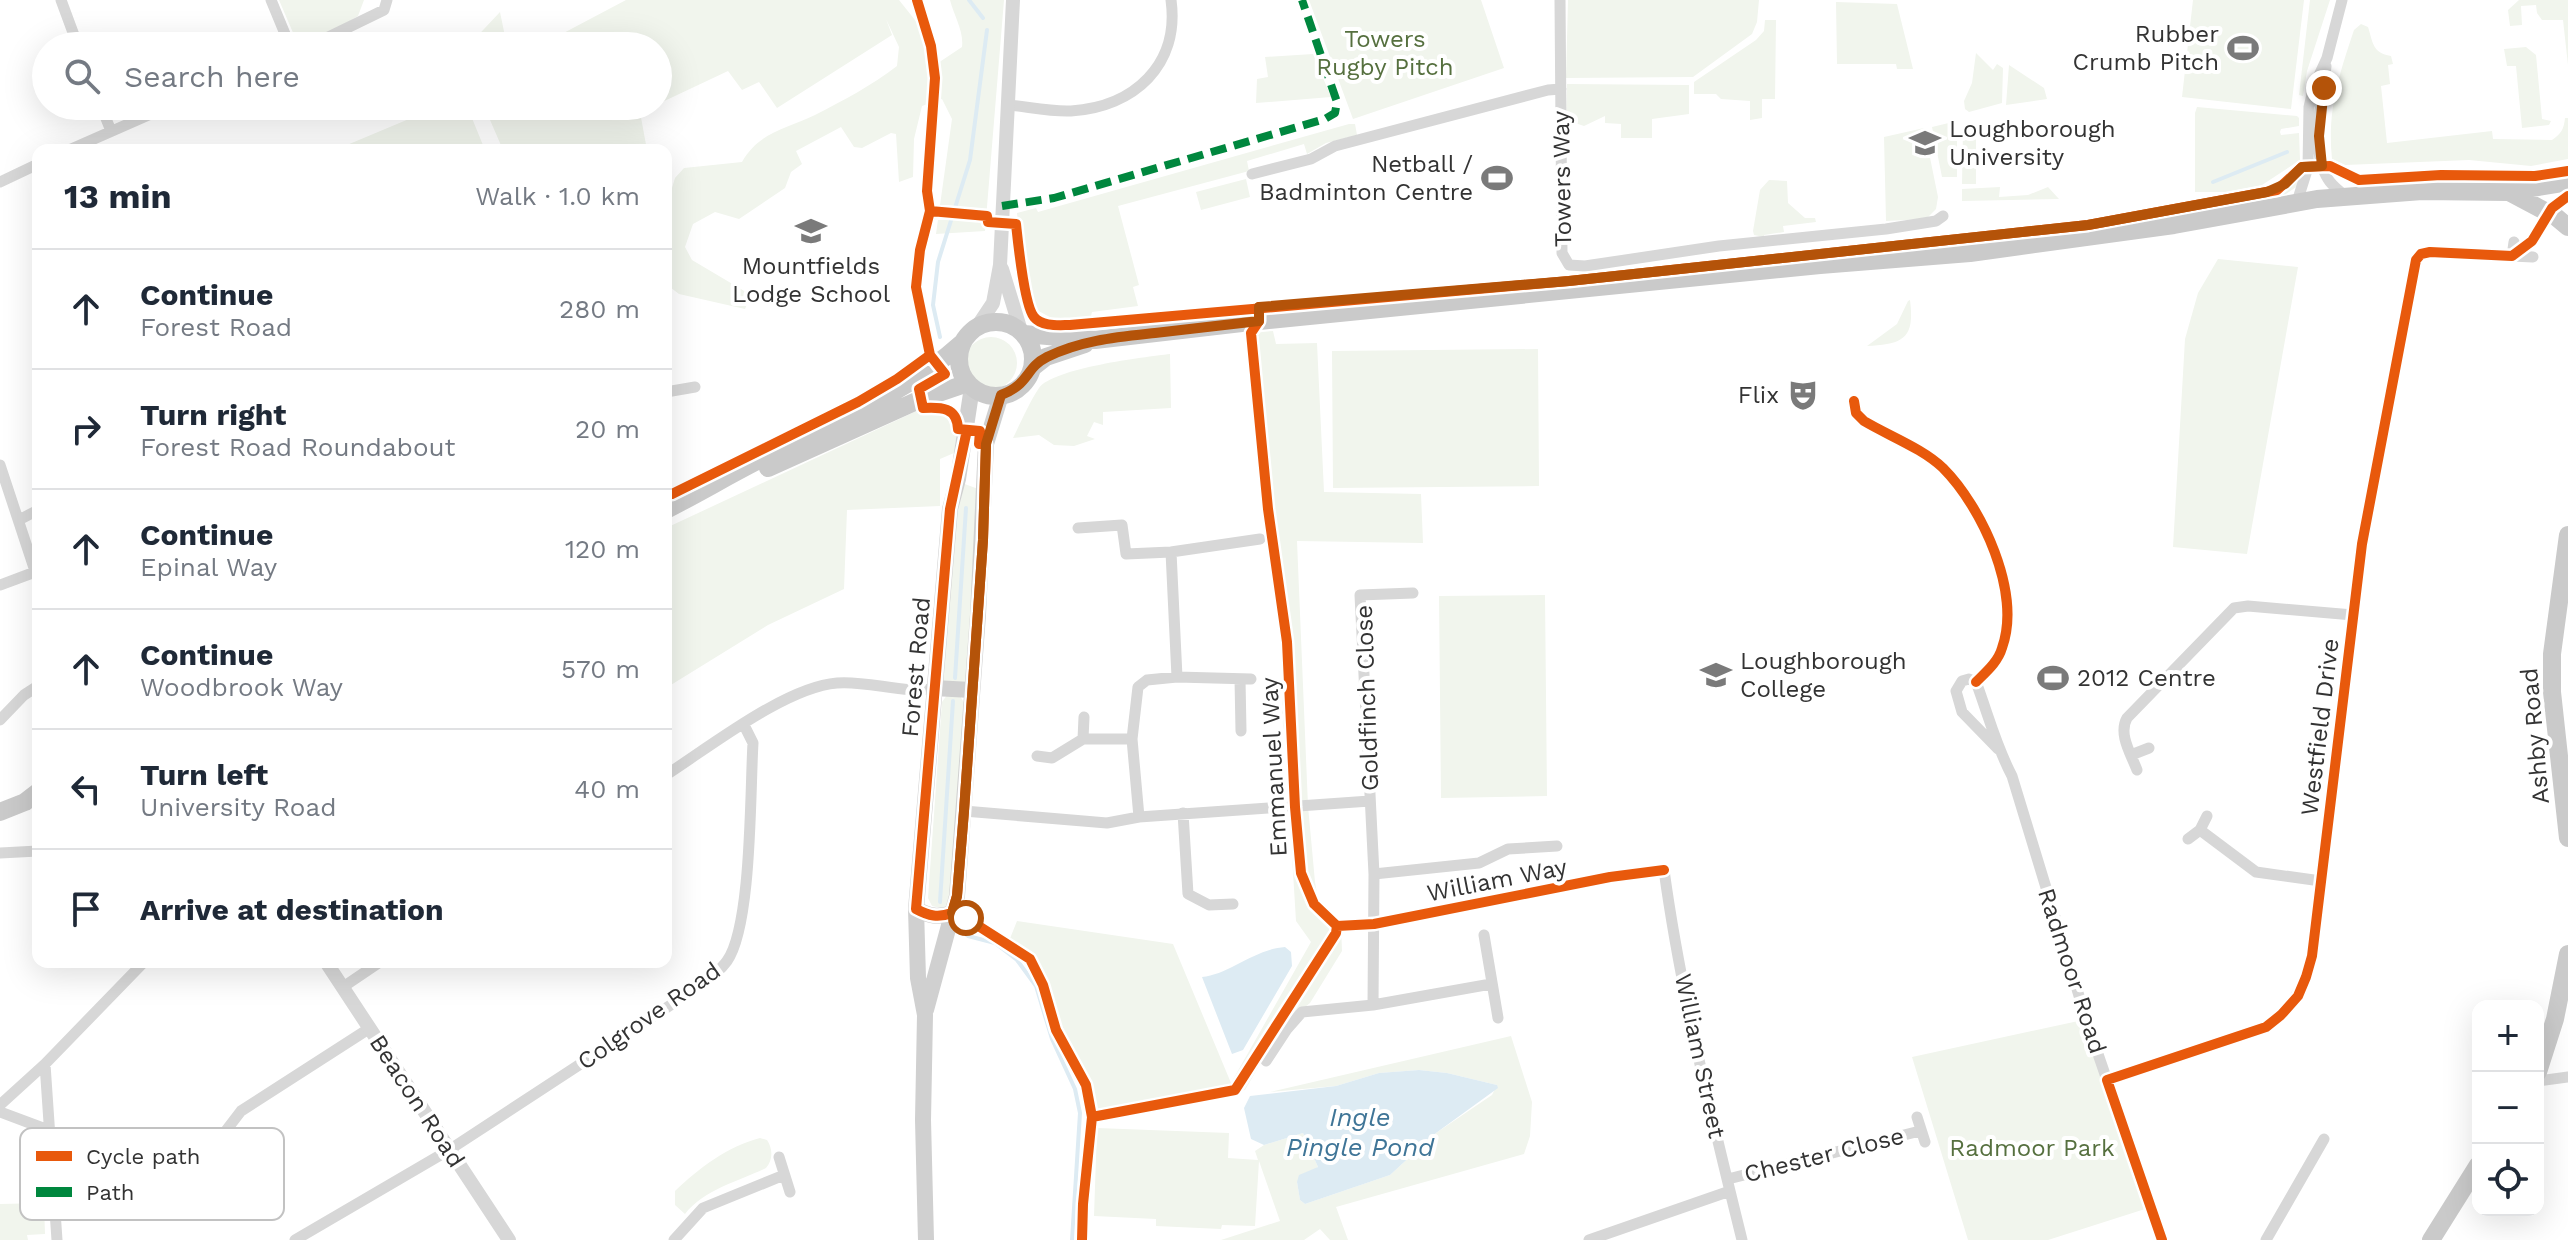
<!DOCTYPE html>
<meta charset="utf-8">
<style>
:root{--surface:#fff;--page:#f6f6f7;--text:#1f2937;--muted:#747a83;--line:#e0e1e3}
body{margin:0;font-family:"Work Sans",sans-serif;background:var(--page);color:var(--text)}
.controls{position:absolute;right:24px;bottom:24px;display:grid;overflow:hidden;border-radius:16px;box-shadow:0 8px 32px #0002}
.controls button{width:72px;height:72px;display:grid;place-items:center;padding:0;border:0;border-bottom:2px solid var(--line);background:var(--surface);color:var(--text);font:40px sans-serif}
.stop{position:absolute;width:24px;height:24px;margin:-18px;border:6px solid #b45309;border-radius:50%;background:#fff}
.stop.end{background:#b45309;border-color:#fff;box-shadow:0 2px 8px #0008}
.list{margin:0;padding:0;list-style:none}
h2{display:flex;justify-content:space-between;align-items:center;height:104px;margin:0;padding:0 32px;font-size:34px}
h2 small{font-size:26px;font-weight:400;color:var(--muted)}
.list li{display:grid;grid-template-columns:52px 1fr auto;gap:24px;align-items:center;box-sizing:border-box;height:120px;padding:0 32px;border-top:2px solid var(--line)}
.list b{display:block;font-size:30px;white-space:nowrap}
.list p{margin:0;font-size:26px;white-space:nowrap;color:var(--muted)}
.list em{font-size:26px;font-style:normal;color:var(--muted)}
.icon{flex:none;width:44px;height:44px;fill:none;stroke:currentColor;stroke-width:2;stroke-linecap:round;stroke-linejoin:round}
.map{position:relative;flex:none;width:2568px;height:1240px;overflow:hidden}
.search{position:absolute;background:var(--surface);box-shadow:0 8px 32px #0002;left:32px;top:32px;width:640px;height:88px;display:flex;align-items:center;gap:20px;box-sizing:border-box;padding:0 28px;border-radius:44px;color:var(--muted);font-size:30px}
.panel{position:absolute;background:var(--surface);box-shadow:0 8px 32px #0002;left:32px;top:144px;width:640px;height:824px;border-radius:16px}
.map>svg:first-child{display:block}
.green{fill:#f1f5ed}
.water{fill:#ddebf3}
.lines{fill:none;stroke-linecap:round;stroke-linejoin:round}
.stream{stroke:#ddebf3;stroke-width:4}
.minor{stroke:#d7d7d7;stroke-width:11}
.tertiary{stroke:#d7d7d7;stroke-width:14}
.secondary{stroke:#d0d0d0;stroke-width:16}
.primary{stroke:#cacaca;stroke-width:18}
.quiet{stroke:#00873e;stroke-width:8;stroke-dasharray:16 8;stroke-linecap:butt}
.cycleway-casing{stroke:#fff;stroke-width:15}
.cycleway{stroke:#e8590c;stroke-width:10}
.route{stroke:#b45309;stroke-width:10}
.labels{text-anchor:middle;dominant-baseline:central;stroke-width:8;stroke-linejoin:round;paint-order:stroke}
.poi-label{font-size:24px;fill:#333;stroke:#fff;text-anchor:end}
.park-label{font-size:24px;fill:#56703f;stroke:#fff}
.street-label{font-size:24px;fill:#333;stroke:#fff}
.water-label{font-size:26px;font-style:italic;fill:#3f7597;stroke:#fff}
.key{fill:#fff;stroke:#c2c2c2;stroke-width:2}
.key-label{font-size:22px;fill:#333}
</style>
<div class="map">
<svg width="2568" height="1240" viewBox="0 0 2568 1240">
<rect width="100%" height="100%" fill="#fff"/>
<path class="green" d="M279,0h85l-6,16c-19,11 -42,28 -64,19z
M626,0h273l24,30 3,22 6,15 30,-20c2,-16 -8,-31 -12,-47h54l-19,231 -49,3 16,-115 -10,-20 -20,7 -8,33 -1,38 -14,5 -3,-48 -5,-1 -29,15 -8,-1 -13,-20 -45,24 6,13 -11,8 -6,16 -46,31 -24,-7 -22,12 -8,23 7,13 59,35 -6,14 -66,-15 -13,-10v-94l6,-2 3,-10 9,-10 58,-6c17,-30 44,-33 73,-47 29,-15 56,-29 82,-49l2,-19 -13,-28 6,16 -115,73 -18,-26 -17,8 -14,-19 -70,33v-58h-119z
M1309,0h172l23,68 -151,51z
M1568,0h191l-2,22 -5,12 -59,43 -127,1z
M2193,0h111l-13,109 -109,-12z
M2310,0h20l-23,71 -4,25 -4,-1z
M2519,0h49v65l-5,-45h-21l-5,-7 -1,-8 -15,1 1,19 -12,1 -2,-16z
M1836,2l61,2 16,65h-16l-1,-5h-59z
M500,12l7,34h-39z
M1765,20h11l-1,79h-13v19l-12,2v-19l-29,-2 -5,-5h-22v-12l62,-42 8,-9z
M2361,24l7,3c5,15 4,26 23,29l2,8 -5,1 2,19 -9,2 6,57 105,-12 1,8 59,1c9,-6 12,-11 13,-22h3v41l-37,7 -62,-6 -124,5 -13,-6c-5,-48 7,-84 22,-129z
M2526,47l10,8 6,64 9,2 -2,4 -27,3 -6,-62h-9l-3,-17z
M1976,53l17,17 4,-6 6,4 -1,35 -33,9 -4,-3 -1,-8 8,-18z
M1313,54l18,43 -75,6 1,-24 11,-2 -3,-20z
M2009,65l35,23 3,11 -41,6z
M1567,84l122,1v29l-37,5v19h-31v-14l-16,-1v-7l-21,10 -18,-6z
M440,106h27l18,44h-150z
M484,106h169l-13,6 7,38 -109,-5 -1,5h-34z
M2197,107l100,9 2,2v8l-18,3 -1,3 1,3 18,-2 1,27 -38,25 -37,7h-30v-79z
M1957,121v56h-15l-10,-50z
M1349,124h6l2,11 -31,8 -19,11 -3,-10 -57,17 2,10 -131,35 21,79 -6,2 5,19 -46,6 -2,8 -31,2 -26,-14 -13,-64 -3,-31 19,-5 2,4z
M1967,124h9v60h-14l1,-54z
M1924,128l14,69 -2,12 -10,10 -40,2 -2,-84z
M2301,169h3l-5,16 -13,9 -99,21 -5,-1 1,-4 95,-19z
M1246,179l4,18 -49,13 -5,-18z
M1769,180l18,1 1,22 17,15h10l1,4 -33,4 1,6 -20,3v2l-10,-2 -1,-4 7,-41z
M2000,187l-1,10 29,-2 20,-8 11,12 -97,2v-12z
M2218,259l80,8 -51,287 -74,-7 12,-208 13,-46z
M1910,300c5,39 -7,44 -43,46l30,-22 11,-23z
M1273,331l3,13 41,-1 7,149 97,2 2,49 -126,-2 11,265 7,76 3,17 23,27 1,25 -32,52 -27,22 -38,65 -21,5 3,-7 -132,25 -7,-29 1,-7 -5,-2 -26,-54c-4,-19 -13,-50 -28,-65 -6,-6 -14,-10 -21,-15l8,-20 156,23 58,139 80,-141 -15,-21 -7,-114v-60l-6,-21 -1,-20 1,-21 -4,-73 -35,-278z
M965 363a26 26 0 1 1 52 0a26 26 0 1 1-52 0Z
M1538,349l1,137 -206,2 -1,-137z
M1170,354l1,54 -68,4v13l-9,-3 -7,14 8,3 -21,7 -20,-1 -15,-10 -26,3c8,-16 16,-35 26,-50 15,-20 105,-31 131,-34z
M937,407l14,4 7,13 -4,29 -14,6v47l-93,4 -3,79 -76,36 -102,63v-160l257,-120z
M962,483l19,7 -13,192 -4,3 -21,-4 9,-159z
M1545,595l2,201 -106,2 -2,-202z
M947,695l13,1 5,8 -11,185 -9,20 -13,-3 -4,-8 14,-196z
M2083,1020l62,189 -97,31h-80l-56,-183z
M1511,1036l21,66 -2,34 -6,18 -188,53 12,33h-18l-10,-11 -16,11h-83l59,-19 -21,-60 -4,65 -33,-1 -1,4 -65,-3v-7l-62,-3 3,-88 132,5 -1,25 30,2 -3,-9 9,-6 39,-12 15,34 -21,15 3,18 5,4 85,-29 46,-42 56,-38 5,-10 -50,-12 -28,-3 -40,3 -43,13 -66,6z
M760,1138l7,2c6,9 6,20 -1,28 -25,12 -63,22 -81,46l-10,-9v-14c24,-23 53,-45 85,-53z
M44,1203l1,31 -18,1 1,5h-28v-36z"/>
<path class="water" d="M1285,947l6,5 1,14 -49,84 -11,4 -30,-77c26,-2 53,-28 83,-30z
M1419,1070l28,3 50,12 1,3 -62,45 -46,42 -85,29 -5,-4 -3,-18 2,-7 19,-8 -15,-34 -39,12 -13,-6 -7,-31 6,-12 86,-10 43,-13z"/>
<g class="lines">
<path class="stream" d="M969,0l14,18
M2213,182l74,-30
M940,337l-7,-32 5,-43 32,-102 17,-130
M955,678l11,-170
M940,902l13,-201
M958,928l10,8 27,7 22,17 19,26 16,53 23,50 5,24 -8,127"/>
<path class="minor" d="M61,0l17,46
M271,0l19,46
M1560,0l2,253 7,12 16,1 134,-20 167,-17 50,-8 7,-5
M310,46l74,-36 3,-10
M2326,66c-3,33 -17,84 2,113 4,7 12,12 18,18
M1009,105c20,2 42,7 62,6 63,-4 109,-46 100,-111
M101,106l10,25
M69,150l100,-44
M1252,174l59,-15 24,-13 213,-56 13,-1
M0,182l38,-18
M2297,202l11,-35 1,-60 5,-21 13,-28 15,-58
M2512,256l2,-14
M666,392l29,-5
M0,465l38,115
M19,520l19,-10
M1078,528l44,-3 4,29 45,-2 89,-13
M0,585l35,-13
M1177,677l74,2
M1240,679l1,52
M1084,717l-1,22h49
M0,720l24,-25 14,-9
M1998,749l-36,-37 -6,-21 6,-10 7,-2 7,3c12,32 20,64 36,94l75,246 75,218
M2131,755l18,-7
M1037,756l15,2 31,-19
M2137,770c-6,-16 -19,-36 -10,-52l107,-110 14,-2 105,9
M666,775c45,-29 120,-88 171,-92 30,-3 71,12 97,5
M964,811l143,12 32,-6 -7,-78 6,-52 9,-7 30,-3 -6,-125
M1183,813l5,81 21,11 24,-1
M1139,817l231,-16
M2200,830l56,42 65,9
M2188,839l12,-9 7,-14
M0,853l38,-2
M1664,870c17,124 48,248 78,370
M1374,874l105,-11 29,-14 49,-3
M1484,935l14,83
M343,987l37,-25
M1373,1005l1,-131 -14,-279 53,-2
M1266,1061l21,-32 15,-17 71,-7 118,-21
M45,1064l12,176
M2107,1080l159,-53c26,-20 38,-40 46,-71l50,-412 54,-284 5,-6 9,-2 103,5
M2538,1081l30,-4
M0,1105l45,-41 99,-102
M0,1112l51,19
M1917,1117l8,25
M779,1157l11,35
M208,1165l7,-20 26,-34 129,-83
M1728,1179l192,-48
M295,1240l154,-90 240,-157c13,-10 29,-19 38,-32 25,-35 23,-170 26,-218l-9,-18
M674,1240l29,-32 81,-33
M1589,1240l141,-49
M2266,1240l58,-101"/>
<path class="tertiary" d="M1002,269l19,62
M977,327l16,-24 7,-38 13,-265
M326,962l183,278"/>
<path class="secondary" d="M934,688l37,2
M916,909c13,7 22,9 36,4
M926,1010l31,-114 21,-281 8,-171 15,-49
M926,1240l-3,-120 2,-105 -7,-37 -2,-69 34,-400 8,-30 14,-92"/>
<path class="primary" d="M2509,192l47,25 12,10
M959 359a37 37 0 1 1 74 0a37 37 0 1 1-74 0Z
M1024,334l71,6 164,-19 561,-56 150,-12 204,-28 143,-26 105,-8 87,1 59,-10
M1032,368l14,-11 39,-13
M768,468l153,-69 47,-16
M666,510c37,-19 72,-40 109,-58 65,-32 133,-60 187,-109
M2568,535l-16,119v38l16,146
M0,812l25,-10 13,-10
M2538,1072l17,-53 13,-65
M2431,1240l47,-75"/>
<path class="quiet" d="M1002,206l52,-8 271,-79 10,-6 2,-11 -35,-102"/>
<defs>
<path id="cycleway" d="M917,0l14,46 4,32 -8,113 3,20 -10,39 -4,37 14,68
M930,211l57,5 1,6 28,2c2,18 8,81 18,93 8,10 25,8 36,8l499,-44 519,-56 189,-35 25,-23 28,-1 29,14 82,-5 94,1 33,-5
M930,355l15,19 -26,15 4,19c18,-1 34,-1 35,21l22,2 -1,13h7l-3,96 -19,271 -7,85 -5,17
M1854,401l2,12 8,8c25,15 58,27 79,47 39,39 79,125 59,180 -4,14 -16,24 -26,34
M666,494h6l186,-92 39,-23 33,-24
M952,913c-14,5 -23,3 -36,-4l34,-400 17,-79
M952,913l14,5 64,41 13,26 13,45 30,55 6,32 -9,87 -1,36
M1337,926l37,-2 236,-47 54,-7
M1092,1117l143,-27 101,-157 1,-7 -23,-22 -13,-31 -6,-66 -8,-165 -19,-133 -17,-176 8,-12v-14
M2162,1240l-55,-160 159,-53 15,-12 17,-19 8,-19 6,-21 50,-412 54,-284 5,-6 9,-2 82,4 20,-15 20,-33 16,-12"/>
</defs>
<use href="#cycleway" class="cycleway-casing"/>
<use href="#cycleway" class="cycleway"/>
</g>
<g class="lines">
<path class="route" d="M966,918l-14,-5 5,-17 7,-85 19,-271 3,-96 15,-49c29,-11 24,-27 46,-38 34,-17 71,-20 108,-24 35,-4 69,-8 104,-12v-14l310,-26 519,-56 179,-33 18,-8 17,-17 20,-1 -3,-30 5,-48"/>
</g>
<defs>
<symbol id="stadium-bare" viewBox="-9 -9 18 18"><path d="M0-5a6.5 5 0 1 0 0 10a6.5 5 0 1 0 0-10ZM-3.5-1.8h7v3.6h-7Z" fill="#7a7a7a" stroke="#fff" stroke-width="2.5" paint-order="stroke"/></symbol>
<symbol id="university-bare" viewBox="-9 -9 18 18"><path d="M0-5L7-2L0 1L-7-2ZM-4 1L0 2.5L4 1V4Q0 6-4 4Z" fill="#7a7a7a" stroke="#fff" stroke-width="2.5" paint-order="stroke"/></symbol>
<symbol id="school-bare" viewBox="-9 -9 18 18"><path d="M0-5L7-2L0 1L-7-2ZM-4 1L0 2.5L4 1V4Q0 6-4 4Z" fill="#7a7a7a" stroke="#fff" stroke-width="2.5" paint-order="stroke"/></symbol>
<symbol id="theatre-bare" viewBox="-9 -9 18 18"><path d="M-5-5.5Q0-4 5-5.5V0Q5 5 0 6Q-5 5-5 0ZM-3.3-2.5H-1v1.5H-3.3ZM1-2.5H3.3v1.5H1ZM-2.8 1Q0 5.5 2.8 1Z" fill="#7a7a7a" stroke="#fff" stroke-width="2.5" paint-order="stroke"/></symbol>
</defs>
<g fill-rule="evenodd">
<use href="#stadium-bare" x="2221" y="26" width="44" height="44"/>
<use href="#university-bare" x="1903" y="121" width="44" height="44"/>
<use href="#stadium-bare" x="1475" y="156" width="44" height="44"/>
<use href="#school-bare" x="789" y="209" width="44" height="44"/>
<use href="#theatre-bare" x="1781" y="373" width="44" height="44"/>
<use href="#university-bare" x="1694" y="653" width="44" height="44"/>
<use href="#stadium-bare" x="2031" y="656" width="44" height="44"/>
</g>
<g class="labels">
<g class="poi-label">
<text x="2219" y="34">Rubber<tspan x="2219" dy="28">Crumb Pitch</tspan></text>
<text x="1949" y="129" text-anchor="start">Loughborough<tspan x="1949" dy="28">University</tspan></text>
<text x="1473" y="164">Netball /<tspan x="1473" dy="28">Badminton Centre</tspan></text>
<text x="811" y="266" text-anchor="middle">Mountfields<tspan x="811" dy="28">Lodge School</tspan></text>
<text x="1779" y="395">Flix</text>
<text x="1740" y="661" text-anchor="start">Loughborough<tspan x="1740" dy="28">College</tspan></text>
<text x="2077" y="678" text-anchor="start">2012 Centre</text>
</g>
<g class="park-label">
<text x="1385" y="39">Towers<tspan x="1385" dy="28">Rugby Pitch</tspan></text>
<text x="2032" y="1148">Radmoor Park</text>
</g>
<g class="street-label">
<text transform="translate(1562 179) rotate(-91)">Towers Way</text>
<text transform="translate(916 667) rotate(-85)">Forest Road</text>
<text transform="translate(1367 698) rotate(-92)">Goldfinch Close</text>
<text transform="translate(2320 727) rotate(-83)">Westfield Drive</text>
<text transform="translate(2535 736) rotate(-95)">Ashby Road</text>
<text transform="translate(1274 767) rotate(-93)">Emmanuel Way</text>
<text transform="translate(1497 880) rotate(-11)">William Way</text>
<text transform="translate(2072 971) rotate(72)">Radmoor Road</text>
<text transform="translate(649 1016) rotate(-35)">Colgrove Road</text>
<text transform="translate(1700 1056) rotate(78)">William Street</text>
<text transform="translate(417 1101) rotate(57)">Beacon Road</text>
<text transform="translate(1824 1155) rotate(-14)">Chester Close</text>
</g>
<g class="water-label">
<text x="1360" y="1117">Ingle<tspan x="1360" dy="30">Pingle Pond</tspan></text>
</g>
</g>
<rect x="20" y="1128" width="264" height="92" rx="12" class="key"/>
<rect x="36" y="1151" width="36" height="10" fill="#e8590c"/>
<rect x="36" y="1187" width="36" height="10" fill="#00873e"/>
<g class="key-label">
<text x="86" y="1164">Cycle path</text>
<text x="86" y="1200">Path</text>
</g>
</svg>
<div class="controls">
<button>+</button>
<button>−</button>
<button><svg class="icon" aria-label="locate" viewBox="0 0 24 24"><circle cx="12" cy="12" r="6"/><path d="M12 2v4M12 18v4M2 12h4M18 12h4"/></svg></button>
</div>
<div class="stop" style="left:966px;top:918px"></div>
<div class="stop end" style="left:2324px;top:88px"></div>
<div class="search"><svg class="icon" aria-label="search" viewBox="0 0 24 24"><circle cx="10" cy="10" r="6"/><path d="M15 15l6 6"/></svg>Search here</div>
<section class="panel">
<h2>13 min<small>Walk · 1.0 km</small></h2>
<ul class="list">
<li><svg class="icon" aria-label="ahead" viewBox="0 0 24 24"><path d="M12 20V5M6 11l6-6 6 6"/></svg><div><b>Continue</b><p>Forest Road</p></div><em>280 m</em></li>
<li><svg class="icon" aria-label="right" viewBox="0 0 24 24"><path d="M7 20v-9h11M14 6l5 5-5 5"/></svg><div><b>Turn right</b><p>Forest Road Roundabout</p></div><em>20 m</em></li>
<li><svg class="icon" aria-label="ahead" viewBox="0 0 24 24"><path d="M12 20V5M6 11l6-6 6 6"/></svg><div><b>Continue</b><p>Epinal Way</p></div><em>120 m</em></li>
<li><svg class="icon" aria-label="ahead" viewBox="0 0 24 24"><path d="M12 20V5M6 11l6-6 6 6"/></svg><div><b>Continue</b><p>Woodbrook Way</p></div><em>570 m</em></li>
<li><svg class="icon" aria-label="left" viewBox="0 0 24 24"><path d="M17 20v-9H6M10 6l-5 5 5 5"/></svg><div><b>Turn left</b><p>University Road</p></div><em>40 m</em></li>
<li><svg class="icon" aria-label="arrive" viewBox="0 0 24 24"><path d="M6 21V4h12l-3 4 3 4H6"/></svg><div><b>Arrive at destination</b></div></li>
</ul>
</section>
</div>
